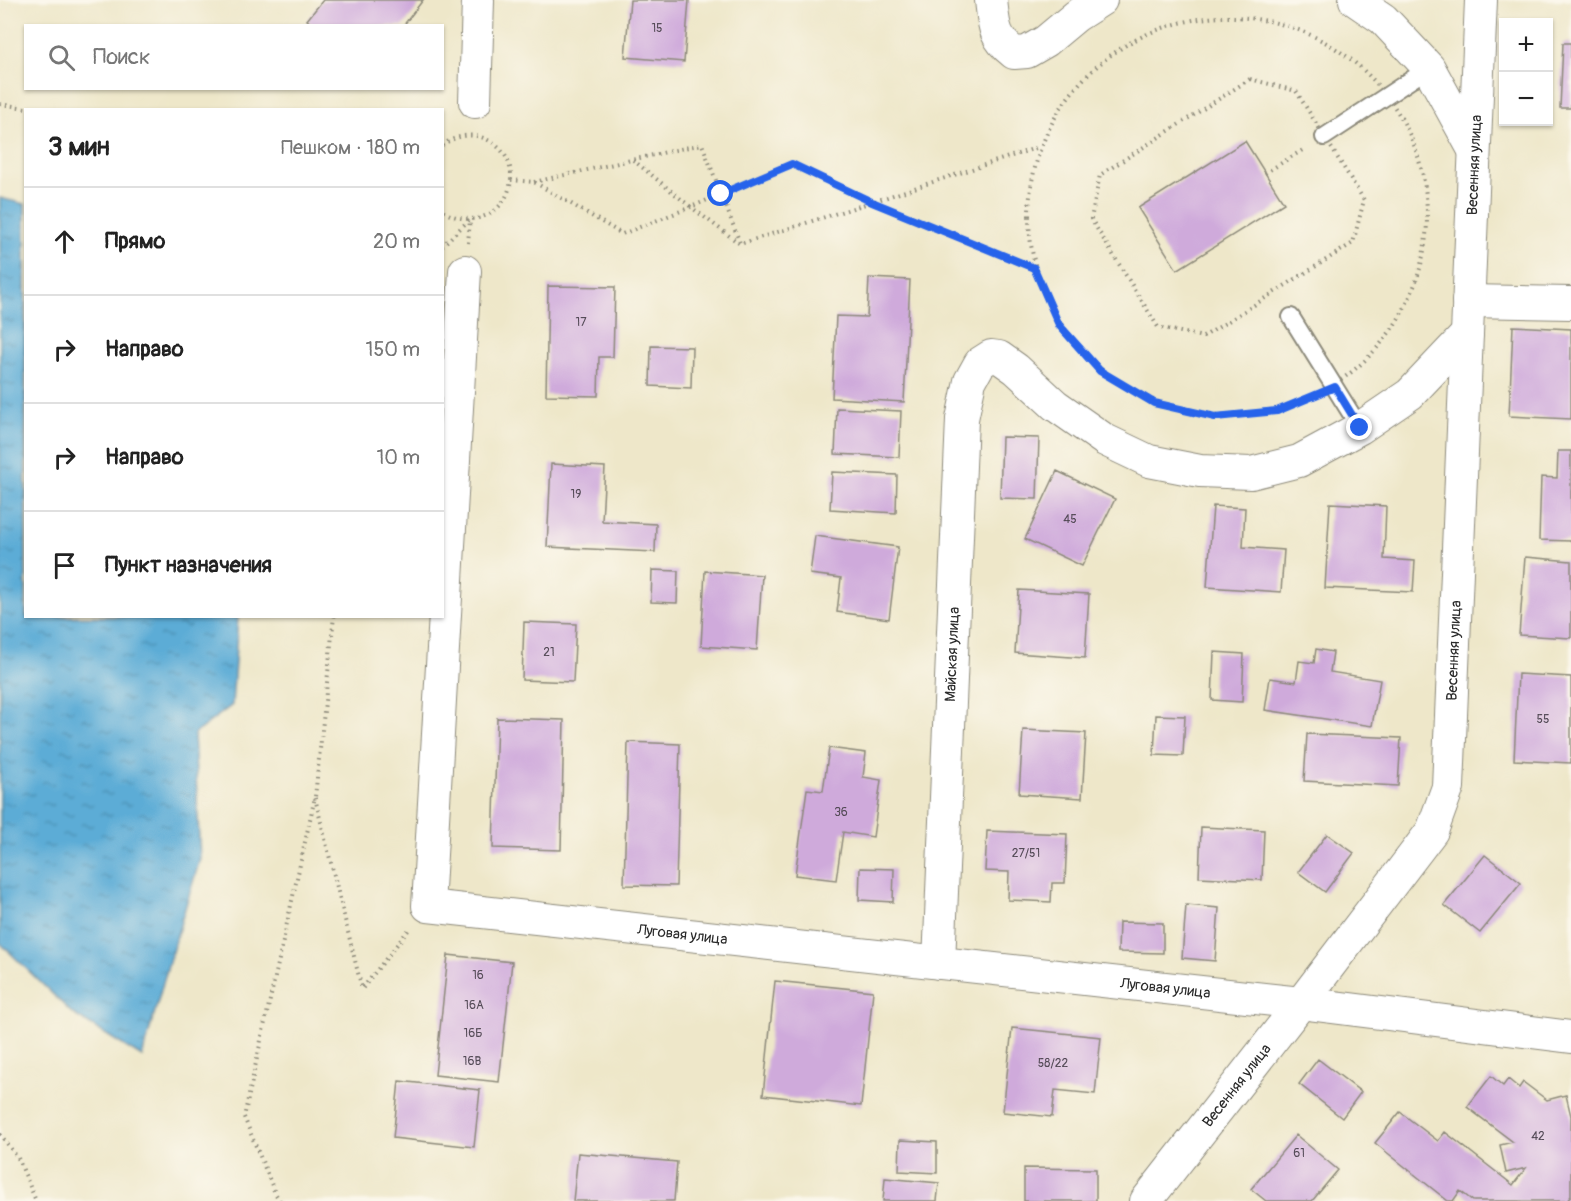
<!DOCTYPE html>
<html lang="ru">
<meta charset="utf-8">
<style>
:root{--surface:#fff;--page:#f6f6f6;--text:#222;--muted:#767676;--line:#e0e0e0}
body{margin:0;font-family:Pangolin,sans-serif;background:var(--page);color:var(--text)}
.controls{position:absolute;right:18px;top:18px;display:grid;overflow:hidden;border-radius:0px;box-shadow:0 2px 4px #0004}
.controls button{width:54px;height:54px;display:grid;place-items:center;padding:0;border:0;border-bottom:2px solid var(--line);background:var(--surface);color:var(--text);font:30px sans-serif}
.stop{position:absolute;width:18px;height:18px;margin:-14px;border:4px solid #2563eb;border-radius:50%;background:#fff}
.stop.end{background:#2563eb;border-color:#fff;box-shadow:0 2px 6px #0008}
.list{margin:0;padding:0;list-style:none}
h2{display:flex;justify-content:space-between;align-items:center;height:78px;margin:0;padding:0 24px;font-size:26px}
h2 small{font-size:20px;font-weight:400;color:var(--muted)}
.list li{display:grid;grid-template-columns:39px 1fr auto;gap:18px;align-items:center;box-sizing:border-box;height:108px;padding:0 24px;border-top:2px solid var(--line)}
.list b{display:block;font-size:22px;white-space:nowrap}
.list em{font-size:20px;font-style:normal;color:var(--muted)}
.icon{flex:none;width:33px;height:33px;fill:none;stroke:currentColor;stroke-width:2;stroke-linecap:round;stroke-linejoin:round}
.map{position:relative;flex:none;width:1571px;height:1201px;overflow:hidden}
.search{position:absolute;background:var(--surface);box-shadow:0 2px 4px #0004;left:24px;top:24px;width:420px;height:66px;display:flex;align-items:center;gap:15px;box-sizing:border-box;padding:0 21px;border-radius:0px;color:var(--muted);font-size:22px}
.panel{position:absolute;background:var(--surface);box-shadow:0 2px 4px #0004;left:24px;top:108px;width:420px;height:510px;border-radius:0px}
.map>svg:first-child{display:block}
.water{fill:url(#water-ripples);stroke:#436c80;stroke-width:1.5}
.building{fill:#cfaadb}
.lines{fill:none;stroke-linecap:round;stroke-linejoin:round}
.service-casing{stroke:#8c897a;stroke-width:20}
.minor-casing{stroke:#8c897a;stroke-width:34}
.path{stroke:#8c897a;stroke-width:4;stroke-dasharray:1.5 4.5;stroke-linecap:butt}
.service{stroke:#fff;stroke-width:16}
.minor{stroke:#fff;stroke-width:32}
.route{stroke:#2563eb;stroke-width:8}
.labels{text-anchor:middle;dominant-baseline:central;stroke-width:5;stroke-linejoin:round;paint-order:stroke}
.number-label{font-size:12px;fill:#544b57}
.street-label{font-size:15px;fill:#2b2b2b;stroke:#fbf7ec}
</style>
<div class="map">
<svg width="1571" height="1201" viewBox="0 0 1571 1201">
<defs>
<pattern id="water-ripples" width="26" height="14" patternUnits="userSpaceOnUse" patternTransform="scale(1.5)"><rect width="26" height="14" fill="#5bacd6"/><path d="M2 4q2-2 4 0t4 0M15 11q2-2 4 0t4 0" fill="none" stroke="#4b8cae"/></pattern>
</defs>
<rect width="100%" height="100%" fill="#fbf7ec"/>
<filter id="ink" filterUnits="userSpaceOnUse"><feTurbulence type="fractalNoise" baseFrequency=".0167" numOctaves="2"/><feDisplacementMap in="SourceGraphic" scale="12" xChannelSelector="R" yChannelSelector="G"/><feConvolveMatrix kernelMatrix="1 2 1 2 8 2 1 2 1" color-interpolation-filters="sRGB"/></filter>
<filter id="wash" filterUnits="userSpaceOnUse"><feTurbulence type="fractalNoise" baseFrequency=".008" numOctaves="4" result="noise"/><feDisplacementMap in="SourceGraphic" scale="24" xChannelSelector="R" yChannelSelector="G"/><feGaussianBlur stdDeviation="1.35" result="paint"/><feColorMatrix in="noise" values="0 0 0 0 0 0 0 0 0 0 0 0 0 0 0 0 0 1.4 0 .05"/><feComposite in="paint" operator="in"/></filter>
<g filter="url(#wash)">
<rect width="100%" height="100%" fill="#eee7c9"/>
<path class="water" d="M0,198l25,6 1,412 212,1 -6,88 -38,29 6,125 -29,96 -29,102 -69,-43 -73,-71z"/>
<g id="blocks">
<path class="building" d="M323,0h100l-20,26h-89l-7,-6z
M630,0h59l-5,62 -59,-5z
M1563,43h8v65h-11z
M1245,141l39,62 -107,67 -39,-62z
M869,278l41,2 -6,122 -72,-4 4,-82 31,1z
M548,286l67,1 -2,70h-14l-1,39 -52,-1z
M1513,326l58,3v90l-62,-3z
M651,346l41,1 -1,41 -41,-2z
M837,408l64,3 -2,46 -64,-3z
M1002,437l37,1 -2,61 -37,-1z
M1558,451h13v90l-32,-1 2,-63 16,1z
M551,464l54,3 -3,54 54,3 -1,28 -108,-5z
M1057,471l58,28 -33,67 -57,-27z
M832,472l65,3 -1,38 -66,-4z
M1330,503l56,3 -2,53 31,2 -2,31 -88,-4z
M1213,506l32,2 -2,39 41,3 -3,42 -74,-5z
M815,536l83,11 -9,72 -52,-7 4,-34 -31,-4z
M1525,557l46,4v77l-52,-3z
M652,570l26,1 -1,32 -26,-1z
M705,571l57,4 -5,75 -56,-4z
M1019,590l70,4 -4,64 -70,-5z
M524,622l52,2 -3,58 -51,-2z
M1316,649l17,3 -3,20 50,8 -8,46 -107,-16 5,-32 26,4 3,-21 15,2z
M1214,652l30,2 -2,48 -30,-2z
M1518,674l53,3v86l-57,-3z
M1156,715l29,1 -2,40 -29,-1z
M497,718l67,2 -3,130 -68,-2z
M1023,730l63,3 -4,65 -63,-4z
M1307,734l94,4 -3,48 -94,-5z
M628,742l52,2 -4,142 -52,-1z
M829,748l37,5 -3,24 18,3 -8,57 -30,-5 -7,48 -41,-5 12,-86 16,2z
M1201,827l63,3 -2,50 -63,-3z
M987,831l80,3 -2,49h-13l-1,19 -43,-2 1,-28 -24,-1z
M1327,834l27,19 -29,39 -27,-20z
M1485,855l36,28 -41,50 -36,-28z
M860,868l34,1 -1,33 -34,-2z
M1186,905l33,3 -4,53 -33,-3z
M1119,922l44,1v30l-45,-1z
M448,955l64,7 -13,120 -64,-7z
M775,981l98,10 -12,115 -98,-11z
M1012,1028l89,9 -6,57 -40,-4 -3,27 -49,-5z
M1318,1059l43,33 -19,26 -43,-34z
M1491,1076l12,10 5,-7 11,9 4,-6 24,18 19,-5 5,21v80l-4,5h-94l-13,-10 -7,10h-5l-73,-58 25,-31 38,29 7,-9 68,53 13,-17 -20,5 -6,-28 13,-3 -46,-35z
M399,1081l81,9 -6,57 -81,-9z
M1296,1135l42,35 -26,31h-46l-15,-12z
M900,1140l37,2v31l-38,-2z
M578,1153l99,9 -3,39h-101z
M1024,1168l72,1v32h-72z
M885,1178l54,5 -2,18h-54z"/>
</g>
</g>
<g filter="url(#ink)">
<use href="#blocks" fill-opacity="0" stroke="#8c897a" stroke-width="1.5"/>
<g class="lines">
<defs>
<path id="service" d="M1324,137l105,-69
M1291,317l69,111"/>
<g id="minor">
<path d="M991,0c3,25 2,37 23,53l13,-1 19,-11 30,-25 25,-16"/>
<path d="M1355,0l28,19 46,49 45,82"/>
<path d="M475,102l3,-102"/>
<path id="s1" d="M465,271l-37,635 873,97 270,34"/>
<path d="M1468,301l103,2"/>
<path id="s2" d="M939,963l23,-544 8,-38 10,-18 11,-7 8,1 17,12 39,36 50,35 44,21 51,10 51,2 48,-12 61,-33 50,-34 57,-60"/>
<path id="s3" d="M1146,1201l155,-198 131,-172 16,-44 33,-787"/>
</g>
</defs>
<use href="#service" class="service-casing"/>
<use href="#minor" class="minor-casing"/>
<path class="path" d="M1029 216a199 199 0 1 1 398 0a199 199 0 1 1-398 0Z
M1250,79l46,12 68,109 -11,43 -150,94 -45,-10 -67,-108 9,-44z
M0,104l39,6
M442,145c14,-9 29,-13 44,-6 52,25 16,105 -44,72
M633,160l58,47 101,-43 80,38 167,-55
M1265,173l41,-25
M511,180l23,2 88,52 69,-27 49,37 132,-42 162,66
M534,182l168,-38 38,99
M468,243l2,-23
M442,246l27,-26
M315,798l47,191 48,-61
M0,1134l18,24 18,43
M280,1201l-5,-8 -31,-76 71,-320 19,-181"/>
<use href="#service" class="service"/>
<use href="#minor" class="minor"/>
</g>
</g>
<g class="lines" filter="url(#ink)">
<path class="route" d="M721,194l71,-30 80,38 162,66 25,57 41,46 54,32 61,14 62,-6 58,-24 25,41"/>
</g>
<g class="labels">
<g class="number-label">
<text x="657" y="28">15</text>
<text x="581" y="322">17</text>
<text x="576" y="494">19</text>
<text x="1070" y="519">45</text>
<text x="549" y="652">21</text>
<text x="1543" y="719">55</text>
<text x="841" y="812">36</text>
<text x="1026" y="853">27/51</text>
<text x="478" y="975">16</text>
<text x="474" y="1005">16А</text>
<text x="473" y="1033">16Б</text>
<text x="472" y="1061">16В</text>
<text x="1053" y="1063">58/22</text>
<text x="1538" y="1136">42</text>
<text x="1299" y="1153">61</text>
</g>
<g class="street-label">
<text stroke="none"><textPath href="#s3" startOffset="1137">Весенняя улица</textPath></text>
<text stroke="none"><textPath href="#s3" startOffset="651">Весенняя улица</textPath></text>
<text stroke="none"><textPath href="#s2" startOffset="309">Майская улица</textPath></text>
<text stroke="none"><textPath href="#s1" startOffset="892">Луговая улица</textPath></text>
<text stroke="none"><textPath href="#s1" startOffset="1378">Луговая улица</textPath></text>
<text stroke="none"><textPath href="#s3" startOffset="147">Весенняя улица</textPath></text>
</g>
</g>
</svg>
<div class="controls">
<button>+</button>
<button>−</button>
</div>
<div class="stop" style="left:721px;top:194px"></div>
<div class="stop end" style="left:1360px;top:428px"></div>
<div class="search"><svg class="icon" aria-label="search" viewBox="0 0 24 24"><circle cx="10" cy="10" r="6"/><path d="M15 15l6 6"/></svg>Поиск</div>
<section class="panel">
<h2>3 мин<small>Пешком · 180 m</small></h2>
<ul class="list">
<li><svg class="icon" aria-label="ahead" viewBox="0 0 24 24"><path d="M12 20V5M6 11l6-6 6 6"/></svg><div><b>Прямо</b></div><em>20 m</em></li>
<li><svg class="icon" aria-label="right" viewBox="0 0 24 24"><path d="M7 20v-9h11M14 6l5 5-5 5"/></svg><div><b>Направо</b></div><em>150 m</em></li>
<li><svg class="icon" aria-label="right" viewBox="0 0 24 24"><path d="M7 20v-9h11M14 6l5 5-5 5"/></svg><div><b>Направо</b></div><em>10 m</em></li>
<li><svg class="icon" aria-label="arrive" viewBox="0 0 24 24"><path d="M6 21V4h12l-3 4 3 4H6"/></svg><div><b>Пункт назначения</b></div></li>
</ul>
</section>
</div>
